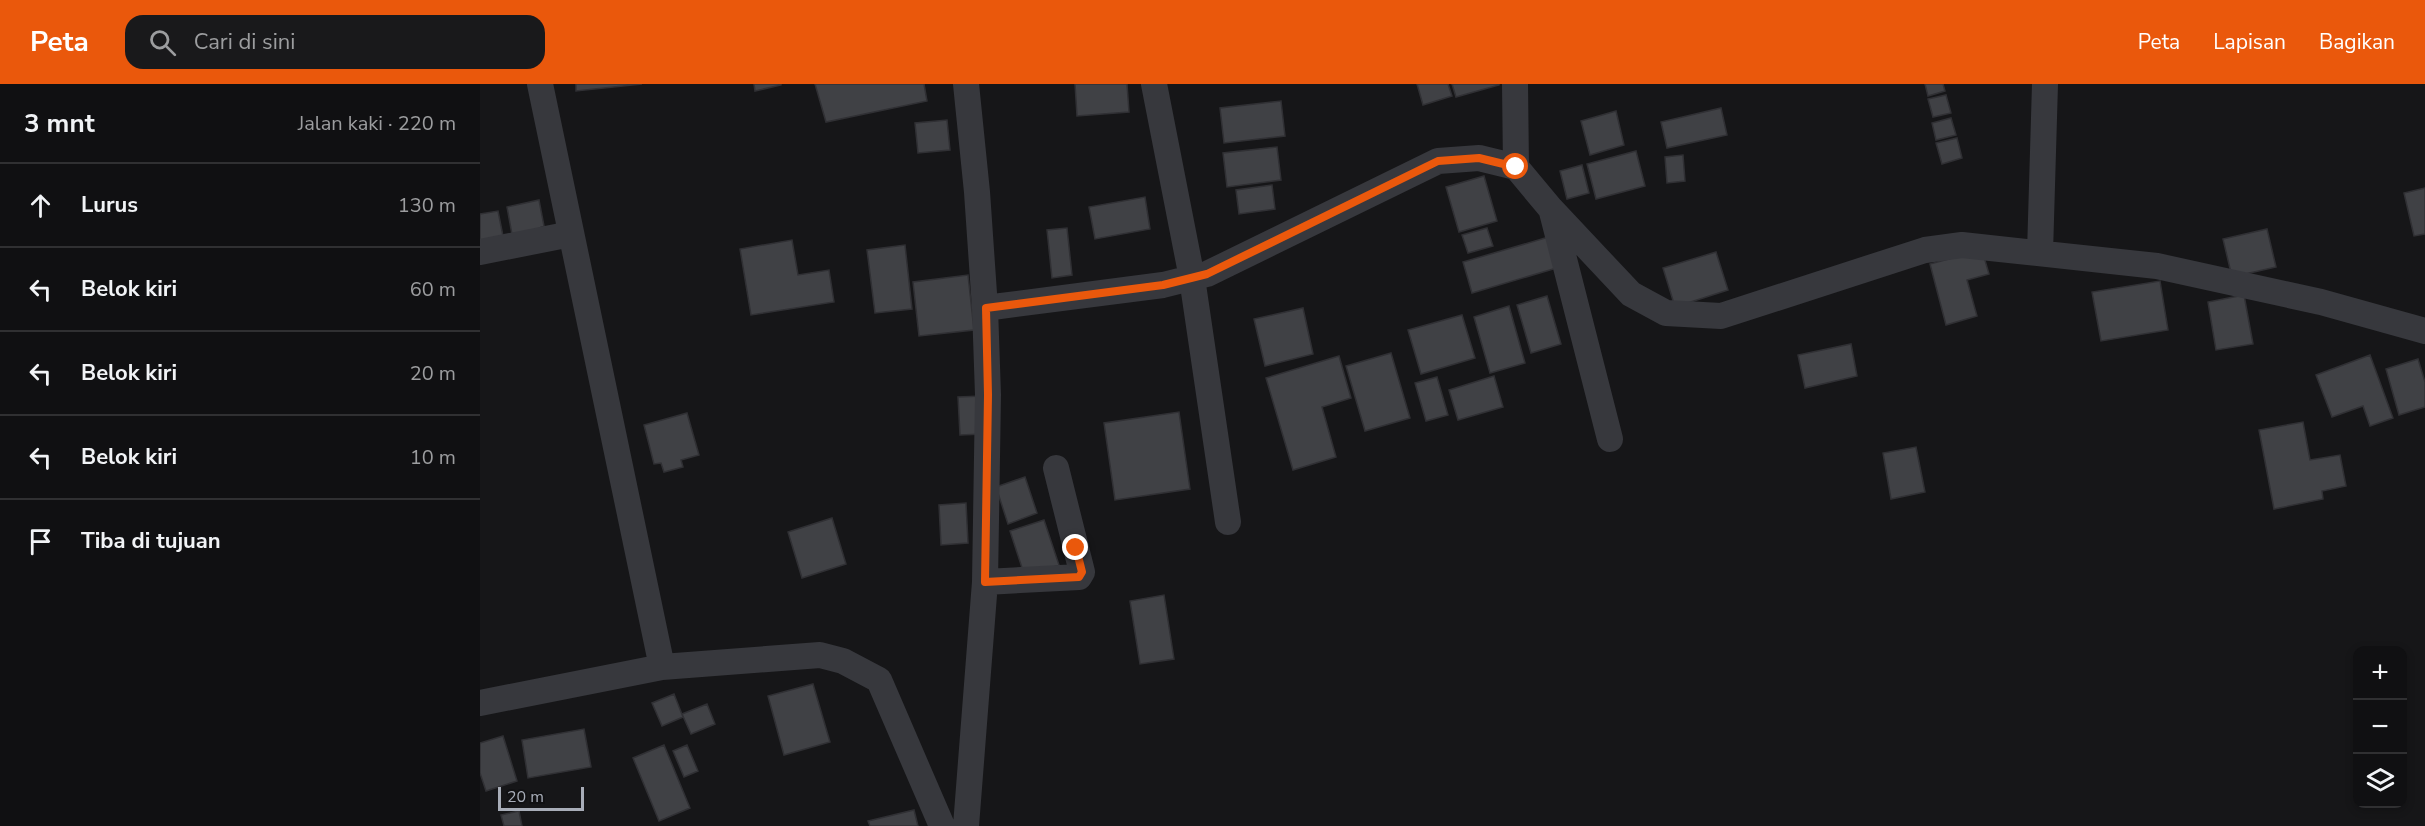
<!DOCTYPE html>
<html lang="id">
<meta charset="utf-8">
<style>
:root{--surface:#101012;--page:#19191b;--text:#f1f3f6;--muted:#9c9d9f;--line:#303032;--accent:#ea580c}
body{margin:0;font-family:"Nunito Sans",sans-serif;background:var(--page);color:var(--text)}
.controls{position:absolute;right:18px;bottom:18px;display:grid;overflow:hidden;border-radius:12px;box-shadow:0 3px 9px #0003}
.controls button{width:54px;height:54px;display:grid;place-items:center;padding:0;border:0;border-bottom:2px solid var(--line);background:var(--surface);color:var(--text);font:30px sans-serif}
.scale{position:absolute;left:18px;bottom:15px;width:86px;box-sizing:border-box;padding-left:6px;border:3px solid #a8adb8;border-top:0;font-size:16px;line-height:21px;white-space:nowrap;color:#a8adb8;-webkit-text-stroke:4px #111113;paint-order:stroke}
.stop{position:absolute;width:18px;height:18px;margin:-14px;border:4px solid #ea580c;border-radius:50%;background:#fff}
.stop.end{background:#ea580c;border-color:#fff;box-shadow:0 2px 6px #0008}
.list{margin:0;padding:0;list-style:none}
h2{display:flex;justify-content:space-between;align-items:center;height:78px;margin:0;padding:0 24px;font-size:26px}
h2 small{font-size:20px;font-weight:400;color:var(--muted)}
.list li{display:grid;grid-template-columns:39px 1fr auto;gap:18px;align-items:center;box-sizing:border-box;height:84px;padding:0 24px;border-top:2px solid var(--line)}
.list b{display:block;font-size:22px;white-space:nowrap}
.list em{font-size:20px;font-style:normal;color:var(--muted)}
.icon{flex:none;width:33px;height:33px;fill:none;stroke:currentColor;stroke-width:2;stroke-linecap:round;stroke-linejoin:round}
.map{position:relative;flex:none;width:1945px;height:742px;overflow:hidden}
header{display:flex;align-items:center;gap:36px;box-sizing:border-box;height:84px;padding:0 30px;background:var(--accent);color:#fff}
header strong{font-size:28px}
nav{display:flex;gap:33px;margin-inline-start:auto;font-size:21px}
.search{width:420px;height:54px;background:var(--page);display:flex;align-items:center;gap:15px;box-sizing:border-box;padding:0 21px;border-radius:18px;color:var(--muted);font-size:22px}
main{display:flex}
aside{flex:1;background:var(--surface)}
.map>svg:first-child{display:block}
.building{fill:#404145;stroke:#303034;stroke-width:1.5}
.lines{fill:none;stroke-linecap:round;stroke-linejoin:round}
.minor{stroke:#37383d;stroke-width:26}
.route{stroke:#ea580c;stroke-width:8}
</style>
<header>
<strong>Peta</strong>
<div class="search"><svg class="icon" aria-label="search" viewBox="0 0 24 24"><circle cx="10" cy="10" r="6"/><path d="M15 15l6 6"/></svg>Cari di sini</div>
<nav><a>Peta</a><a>Lapisan</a><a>Bagikan</a></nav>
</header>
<main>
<aside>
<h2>3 mnt<small>Jalan kaki · 220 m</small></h2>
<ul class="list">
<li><svg class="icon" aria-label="ahead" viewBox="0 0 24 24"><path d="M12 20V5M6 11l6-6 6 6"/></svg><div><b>Lurus</b></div><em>130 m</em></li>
<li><svg class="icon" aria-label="left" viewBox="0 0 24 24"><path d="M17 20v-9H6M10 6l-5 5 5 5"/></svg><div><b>Belok kiri</b></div><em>60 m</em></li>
<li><svg class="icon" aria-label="left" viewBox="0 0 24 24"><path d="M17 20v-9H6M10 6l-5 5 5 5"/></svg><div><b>Belok kiri</b></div><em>20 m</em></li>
<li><svg class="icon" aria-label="left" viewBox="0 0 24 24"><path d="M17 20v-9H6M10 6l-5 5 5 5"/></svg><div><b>Belok kiri</b></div><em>10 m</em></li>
<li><svg class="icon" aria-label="arrive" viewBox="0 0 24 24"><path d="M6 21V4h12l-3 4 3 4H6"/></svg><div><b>Tiba di tujuan</b></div></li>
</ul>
</aside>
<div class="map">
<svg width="1945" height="742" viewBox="0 0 1945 742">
<rect width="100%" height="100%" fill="#161618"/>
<path class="building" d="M96,0h66l-66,7z
M274,0h27v1l-26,6z
M335,0h109l3,17 -101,21z
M595,0h52l2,28 -52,4z
M937,0h31l4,12 -29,9z
M972,0h47v1l-43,12z
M1445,0h18l2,7 -17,5z
M1466,11l5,18 -18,4 -5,-18z
M801,17l4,35 -61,7 -4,-35z
M1241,24l6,27 -60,13 -6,-26z
M1136,27l8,34 -34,10 -9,-34z
M1471,34l5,17 -20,5 -4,-17z
M467,36l3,30 -32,3 -3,-30z
M1477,54l5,20 -20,6 -6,-21z
M797,63l4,33 -54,7 -4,-34z
M1156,67l9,35 -49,13 -9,-35z
M1203,71l2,26 -18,2 -2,-26z
M1102,81l7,28 -22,6 -7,-28z
M1004,92l13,45 -38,11 -13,-45z
M792,101l3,24 -36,5 -3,-24z
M1945,104v46l-11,2 -10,-43z
M665,113l5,32 -55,10 -6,-32z
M59,116l5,26 -31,14 -6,-33z
M18,127l6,30 -24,5v-32z
M587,144l5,47 -20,3 -5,-48z
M1007,144l6,18 -25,7 -6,-18z
M1787,145l9,38 -44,10 -9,-38z
M1072,152l8,31 -88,26 -9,-31z
M312,156l6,35 31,-5 5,32 -83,13 -11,-66z
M425,161l7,64 -37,4 -8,-63z
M1502,166l7,24 -22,6 10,36 -31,9 -16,-61z
M1236,168l12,38 -53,17 -12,-39z
M488,191l6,55 -55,6 -6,-54z
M1680,197l8,49 -67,11 -9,-49z
M1764,211l9,49 -37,6 -8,-48z
M1067,212l14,48 -30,9 -14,-48z
M1029,222l16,57 -35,10 -16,-56z
M823,224l10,46 -48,12 -11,-47z
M982,231l13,43 -54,16 -13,-44z
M1371,260l6,32 -52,12 -7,-33z
M911,269l19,65 -45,13 -19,-65z
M1890,271l23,63 -23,8 -7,-20 -31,11 -16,-42z
M859,272l12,42 -29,9 14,50 -43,13 -27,-92z
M1938,275l7,23v25l-26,8 -13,-46z
M1014,292l9,31 -45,13 -9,-30z
M957,293l11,38 -22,6 -11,-38z
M502,312l2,38 -24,1 -2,-38z
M699,328l11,77 -75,11 -11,-77z
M207,329l12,42 -18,5 2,7 -19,5 -3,-9 -7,1 -10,-39z
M1823,338l7,38 30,-5 6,31 -24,5 1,8 -49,10 -15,-79z
M1436,363l9,45 -34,7 -8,-46z
M545,393l12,36 -29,11 -12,-37z
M486,419l2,40 -27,2 -2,-40z
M352,434l14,46 -44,14 -14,-46z
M564,436l15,45 -34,12 -15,-46z
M684,511l10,64 -34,5 -10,-63z
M333,600l17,58 -46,13 -16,-59z
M194,610l9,23 -21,9 -10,-23z
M227,620l8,20 -24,10 -9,-20z
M104,645l7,38 -63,11 -6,-38z
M23,652l14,45 -31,10 -6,-18v-30z
M184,661l26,63 -31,13 -26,-63z
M207,661l11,26 -14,6 -11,-26z
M434,726l4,16h-48l-2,-5z
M39,727l3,15h-18l-3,-11z"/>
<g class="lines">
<path class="minor" d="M60,0l122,583
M486,0l11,108 8,116 3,87 -3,187 -19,244
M674,0l38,194 36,244
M1035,0l1,83
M1072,128l58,227
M0,168l91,-18
M1560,169l5,-169
M505,224l178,-23 44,-11 231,-113 41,-3 37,9 35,42 80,85 35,19 55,3 204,-66 37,-5 195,21 164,36 104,29
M505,498l94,-5 3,-5 -26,-104
M0,619l182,-36 158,-12 23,6 36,19 63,146"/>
</g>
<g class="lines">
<path class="route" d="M596,464l6,24 -3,5 -94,5 3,-187 -2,-87 177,-23 44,-11 231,-113 41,-3 37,9"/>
</g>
</svg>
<div class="controls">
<button>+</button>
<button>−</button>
<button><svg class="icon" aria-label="layers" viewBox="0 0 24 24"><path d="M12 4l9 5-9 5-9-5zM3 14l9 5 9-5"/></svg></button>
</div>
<div class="scale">20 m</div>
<div class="stop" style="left:1036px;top:83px"></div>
<div class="stop end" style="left:596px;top:464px"></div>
</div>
</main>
